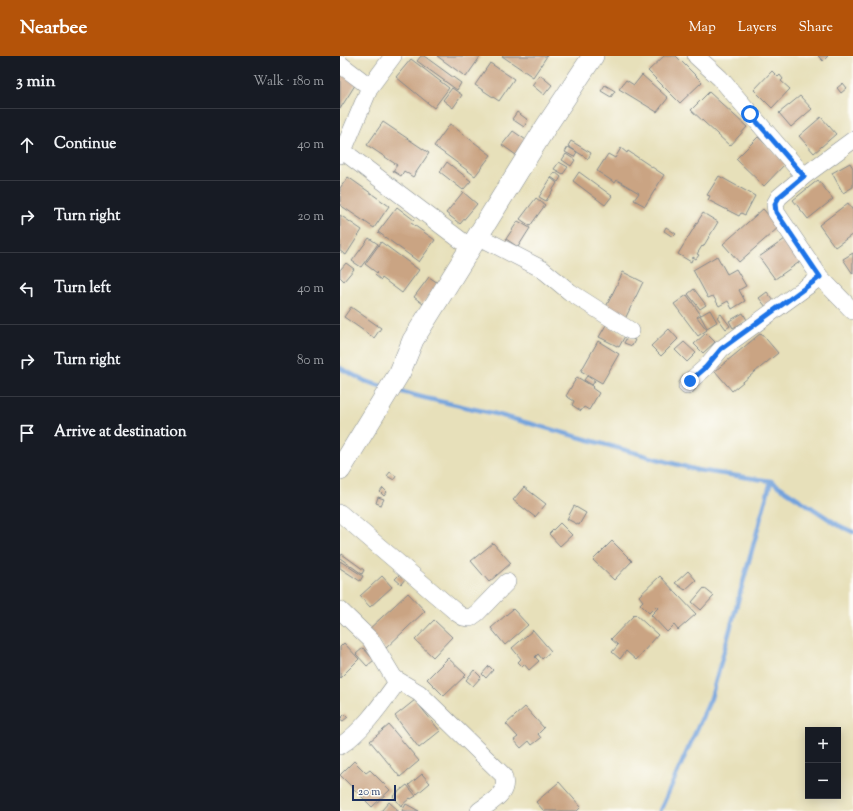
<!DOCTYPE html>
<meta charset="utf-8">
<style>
:root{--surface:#171b24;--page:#20242c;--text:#f1f3f6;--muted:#9ea1a6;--line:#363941;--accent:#b45309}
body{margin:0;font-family:"Sorts Mill Goudy",serif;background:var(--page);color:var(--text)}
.controls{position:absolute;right:12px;bottom:12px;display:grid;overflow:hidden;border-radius:0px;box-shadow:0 2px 10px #0003}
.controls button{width:36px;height:36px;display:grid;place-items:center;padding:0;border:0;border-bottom:1px solid var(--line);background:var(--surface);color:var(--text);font:20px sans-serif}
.scale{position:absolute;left:12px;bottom:10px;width:44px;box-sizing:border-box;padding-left:4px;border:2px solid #1b2f5e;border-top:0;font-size:11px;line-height:14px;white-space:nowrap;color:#1b2f5e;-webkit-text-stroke:3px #fdfcf7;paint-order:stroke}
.stop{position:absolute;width:12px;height:12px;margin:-9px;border:3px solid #1a73e8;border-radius:50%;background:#fff}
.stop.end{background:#1a73e8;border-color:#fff;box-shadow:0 1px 4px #0008}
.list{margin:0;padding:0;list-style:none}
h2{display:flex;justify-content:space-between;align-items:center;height:52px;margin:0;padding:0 16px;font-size:17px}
h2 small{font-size:13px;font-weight:400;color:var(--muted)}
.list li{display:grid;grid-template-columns:26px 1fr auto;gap:12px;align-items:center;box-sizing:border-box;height:72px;padding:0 16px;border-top:1px solid var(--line)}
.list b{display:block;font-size:15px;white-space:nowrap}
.list em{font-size:13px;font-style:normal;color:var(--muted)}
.icon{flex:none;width:22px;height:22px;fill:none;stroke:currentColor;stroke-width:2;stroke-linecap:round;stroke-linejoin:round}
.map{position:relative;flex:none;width:513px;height:755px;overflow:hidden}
header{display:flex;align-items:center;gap:24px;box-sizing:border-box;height:56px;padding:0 20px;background:var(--accent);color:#fff}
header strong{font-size:19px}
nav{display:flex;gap:22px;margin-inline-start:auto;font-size:14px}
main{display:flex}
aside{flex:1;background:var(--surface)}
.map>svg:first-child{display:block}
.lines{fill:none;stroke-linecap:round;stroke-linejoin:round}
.stream{stroke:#72a2dc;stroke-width:4.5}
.building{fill:#caa483}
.minor-casing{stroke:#81888c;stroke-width:18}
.major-casing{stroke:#81888c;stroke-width:22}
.minor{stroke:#fff;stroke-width:17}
.major{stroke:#fff;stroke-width:21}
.route{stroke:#1a73e8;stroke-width:5}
</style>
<header>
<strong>Nearbee</strong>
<nav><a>Map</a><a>Layers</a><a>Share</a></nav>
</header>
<main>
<aside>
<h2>3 min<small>Walk · 180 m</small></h2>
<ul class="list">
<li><svg class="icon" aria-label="ahead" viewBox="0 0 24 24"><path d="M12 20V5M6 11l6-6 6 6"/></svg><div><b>Continue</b></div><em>40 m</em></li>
<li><svg class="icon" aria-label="right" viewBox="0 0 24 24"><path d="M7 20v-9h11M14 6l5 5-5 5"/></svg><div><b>Turn right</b></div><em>20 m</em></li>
<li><svg class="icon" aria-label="left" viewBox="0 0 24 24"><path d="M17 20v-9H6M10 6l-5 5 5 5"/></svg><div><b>Turn left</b></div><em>40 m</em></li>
<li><svg class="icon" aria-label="right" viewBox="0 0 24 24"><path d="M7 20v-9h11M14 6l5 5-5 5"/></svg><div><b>Turn right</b></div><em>80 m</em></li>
<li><svg class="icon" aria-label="arrive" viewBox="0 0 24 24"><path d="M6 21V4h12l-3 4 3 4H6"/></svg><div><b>Arrive at destination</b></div></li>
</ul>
</aside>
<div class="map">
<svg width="513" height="755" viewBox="0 0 513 755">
<rect width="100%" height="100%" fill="#fdfcf7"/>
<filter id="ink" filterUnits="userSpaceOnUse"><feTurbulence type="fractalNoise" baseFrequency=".025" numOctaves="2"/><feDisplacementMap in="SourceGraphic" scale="8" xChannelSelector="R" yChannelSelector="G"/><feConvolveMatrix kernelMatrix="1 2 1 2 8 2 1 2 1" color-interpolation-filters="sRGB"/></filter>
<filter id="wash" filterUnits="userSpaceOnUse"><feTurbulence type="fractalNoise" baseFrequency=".012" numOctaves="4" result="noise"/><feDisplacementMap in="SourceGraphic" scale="16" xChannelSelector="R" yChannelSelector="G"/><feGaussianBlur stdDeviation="0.9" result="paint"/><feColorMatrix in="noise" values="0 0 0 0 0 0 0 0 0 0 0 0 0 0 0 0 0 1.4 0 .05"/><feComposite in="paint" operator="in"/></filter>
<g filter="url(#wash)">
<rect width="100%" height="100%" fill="#e7e0ba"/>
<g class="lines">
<path class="stream" d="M0,312l25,13 19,6
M55,334l30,8 67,15 205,57 74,11 67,44 15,7
M320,755l51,-113 60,-217"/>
</g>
<g id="blocks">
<path class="building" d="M81,0h3l37,27 -4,7 -40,-29z
M97,0h41l2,1 -14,20z
M162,0h45l-14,21z
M324,0h12l26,26 -22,21 -32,-32z
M478,0h10l-5,5z
M71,3l38,29 -15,20 -38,-31z
M150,7l24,16 -15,22 -24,-16z
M432,15l6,6 2,-2 3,4 -2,2 9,8 -18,19 -18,-18z
M0,16l17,10 -17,27z
M200,19l12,10 -8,10 -12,-10z
M302,19l26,23 -11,14 -38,-23 7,-9 8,5z
M503,27l4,5 -6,5 -4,-5z
M265,29l10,6 -4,6 -10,-6z
M112,32l10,7 -9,13 -10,-8z
M369,36l38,35 -17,19 -39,-36z
M460,40l12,13 -21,18 -12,-14z
M177,56l11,8 -4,7 -12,-8z
M481,61l15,17 -22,19 -15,-17z
M43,66l46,31 -16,24 -9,-6 -3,5 -8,-5 4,-6 -30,-20z
M110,68l41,31 -16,21 -41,-30z
M173,75l13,9 -10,15 -14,-10z
M418,81l28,26 -22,23 -28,-27z
M231,85l20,12 -3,6 -20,-13z
M228,91l9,5 -3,5 -9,-5z
M281,92l6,5 1,-2 36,24 -19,31 -11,-6 5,-7 -22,-13 -2,3 -18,-12 11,-17 7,4z
M226,98l9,6 -4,6 -9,-6z
M107,106l24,19 -8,9 -23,-18z
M219,106l9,5 -5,7 -9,-5z
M510,107l3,5v19l-10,6 -11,-20z
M215,116l6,5 -3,5 -7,-5z
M239,116l33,24 -7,9 -32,-24z
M379,120l36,20 -10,19 -4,-2 -2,3 -31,-16 2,-4 -3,-1z
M8,121l41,29 -15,22 -34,-23v-17z
M211,122l6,5 -11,18 -7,-4z
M478,124l15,19 -25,20 -15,-19z
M123,136l14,12 -17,20 -14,-11z
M196,142l9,7 -15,21 -10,-7z
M508,147l5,8v23l-18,13 -16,-22z
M57,151l17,13 -3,3 24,17 -16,22 -41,-30z
M423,153l16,18 -40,35 -16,-18z
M363,157l15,9 -15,25 -1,-1 -5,8 2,1 -3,4 -3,-2 -2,5 -13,-8z
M0,159l22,15 -16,25 -6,-4z
M178,165l12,7 -12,19 -12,-8z
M326,171l10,7 -3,3 -9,-6z
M29,182l9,6 -17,23 -9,-6z
M445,183l16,22 -26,18 -16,-22z
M41,186l38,28 -17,23 -20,-15 -1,2 -6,-5 2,-2 -12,-9z
M513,197v21l-10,-15z
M377,200l10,18 9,-5 10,17 -7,4 6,11 -13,8 -4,-8 -9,5 -6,-10 -5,2 -15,-28z
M6,207l8,6 -10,12 -4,-4v-7z
M283,216l20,10 -18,37 -20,-10z
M89,221l9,6 -15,21 -9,-7z
M354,233l12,16 -6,4 -12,-15z
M427,236l7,9 -8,6 -7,-9z
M347,239l14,20 9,-5 7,12 -10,6 -7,-13 -3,2 10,13 -9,6 -24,-32z
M11,251l30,21 -7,10 -30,-21z
M403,257l4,7 -14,8 -4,-7z
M381,258l9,12 -4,3 -9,-12z
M266,269l19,11 -6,11 -20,-10z
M329,273l9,10 -17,17 -10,-10z
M366,277l9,9 -12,11 -9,-9z
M421,277l17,20 -46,38 -17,-20z
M287,281l8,3 -3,6 -8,-3z
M258,285l21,13 -17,29 -21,-12z
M344,286l12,11 -9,9 -12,-12z
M247,320l8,5 -3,4 -8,-5z
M237,321l15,9 1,1 -1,1 7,5 -10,17 -5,-3 -3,4 -9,-6 2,-4 -8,-5z
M50,416l6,4 -2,4 -7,-4z
M184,431l22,17 -11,13 -22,-17z
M43,432l4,4 -3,4 -4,-4z
M38,441l6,2 -3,6 -5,-2z
M234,450l12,7 -7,12 -12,-6z
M220,467l12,12 -12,11 -11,-12z
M272,485l20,20 -18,19 -21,-20z
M153,487l18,20 -22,19 -18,-21z
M2,498l22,16 -2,4 -22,-16z
M0,505l23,15 -3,5 -20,-13z
M348,515l8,9 -11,10 -10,-7z
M59,519l6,4 -4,5 -6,-5z
M42,520l10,11 -22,20 -10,-11z
M320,520l36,38 -18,16 -4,-5 -7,7 -16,-17 7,-7 -2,-2 -7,7 -9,-9 3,-3 -4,-5z
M364,532l10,8 -13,14 -9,-8z
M68,537l17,18 -40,38 -17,-19z
M173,553l15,16 -23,20 -14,-17z
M295,558l23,21 -22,25 -10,-9 -6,8 -8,-7 6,-7 -7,-6z
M94,564l18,17 -19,20 -18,-17z
M193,574l18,21 -9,8 -4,-5 -3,3 4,4 -10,9 -5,-6 -2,2 -4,-4 3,-3 -9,-11z
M4,587l15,16 -19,19v-31z
M23,592l11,12 -7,6 -11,-12z
M108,602l18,17 -22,21 -17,-17z
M149,610l4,4 -7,8 -4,-4z
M134,614l7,7 -8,9 -7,-6z
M75,644l25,31 -21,17 -24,-32z
M185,651l19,21 -6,6 3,4 -9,7 -3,-4 -8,7 -7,-8 4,-3 -12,-13z
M5,658l3,3 -5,4 -3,-2z
M49,669l30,36 -19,16 -30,-36z
M14,705l12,12 4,-3 20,20 -18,17 -32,-32z
M82,718l8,9 -13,11 -8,-9z
M219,726l22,25 -4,4h-33l-8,-9z
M67,729l9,11 -5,3 -1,-1 -9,8 -8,-10z
M49,746l9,8v1h-17z
M66,748l13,7h-17z"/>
</g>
</g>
<g filter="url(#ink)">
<use href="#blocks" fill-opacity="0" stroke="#81888c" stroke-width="1"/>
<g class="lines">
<defs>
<path id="minor" d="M356,0l24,22 84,98
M0,8l30,23
M513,84l-49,36 -25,21 -4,7 1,8 44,65 33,34
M3,95l128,97
M0,99l3,-4 27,-64 23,-31
M138,180l64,33 28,23 61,39
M347,330l3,-5 15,-13 16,-19 99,-72
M0,457l117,100 6,4 7,1 7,-5 30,-31
M0,554l31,30 23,38 25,15 84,82c7,19 -11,26 -24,36
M0,690c23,-15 42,-43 58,-65"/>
<path id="major" d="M0,414l60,-98 13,-32 134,-215 46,-69"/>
</defs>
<use href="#minor" class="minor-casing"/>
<use href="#major" class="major-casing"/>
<use href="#minor" class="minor"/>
<use href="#major" class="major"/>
</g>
</g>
<g class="lines" filter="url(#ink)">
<path class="route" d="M350,325l15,-13 16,-19 99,-72 -44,-65 -1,-8 4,-7 25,-21 -54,-62"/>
</g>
</svg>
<div class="controls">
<button>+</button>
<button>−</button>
</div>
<div class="scale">20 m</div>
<div class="stop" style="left:410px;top:58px"></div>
<div class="stop end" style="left:350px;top:325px"></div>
</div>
</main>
